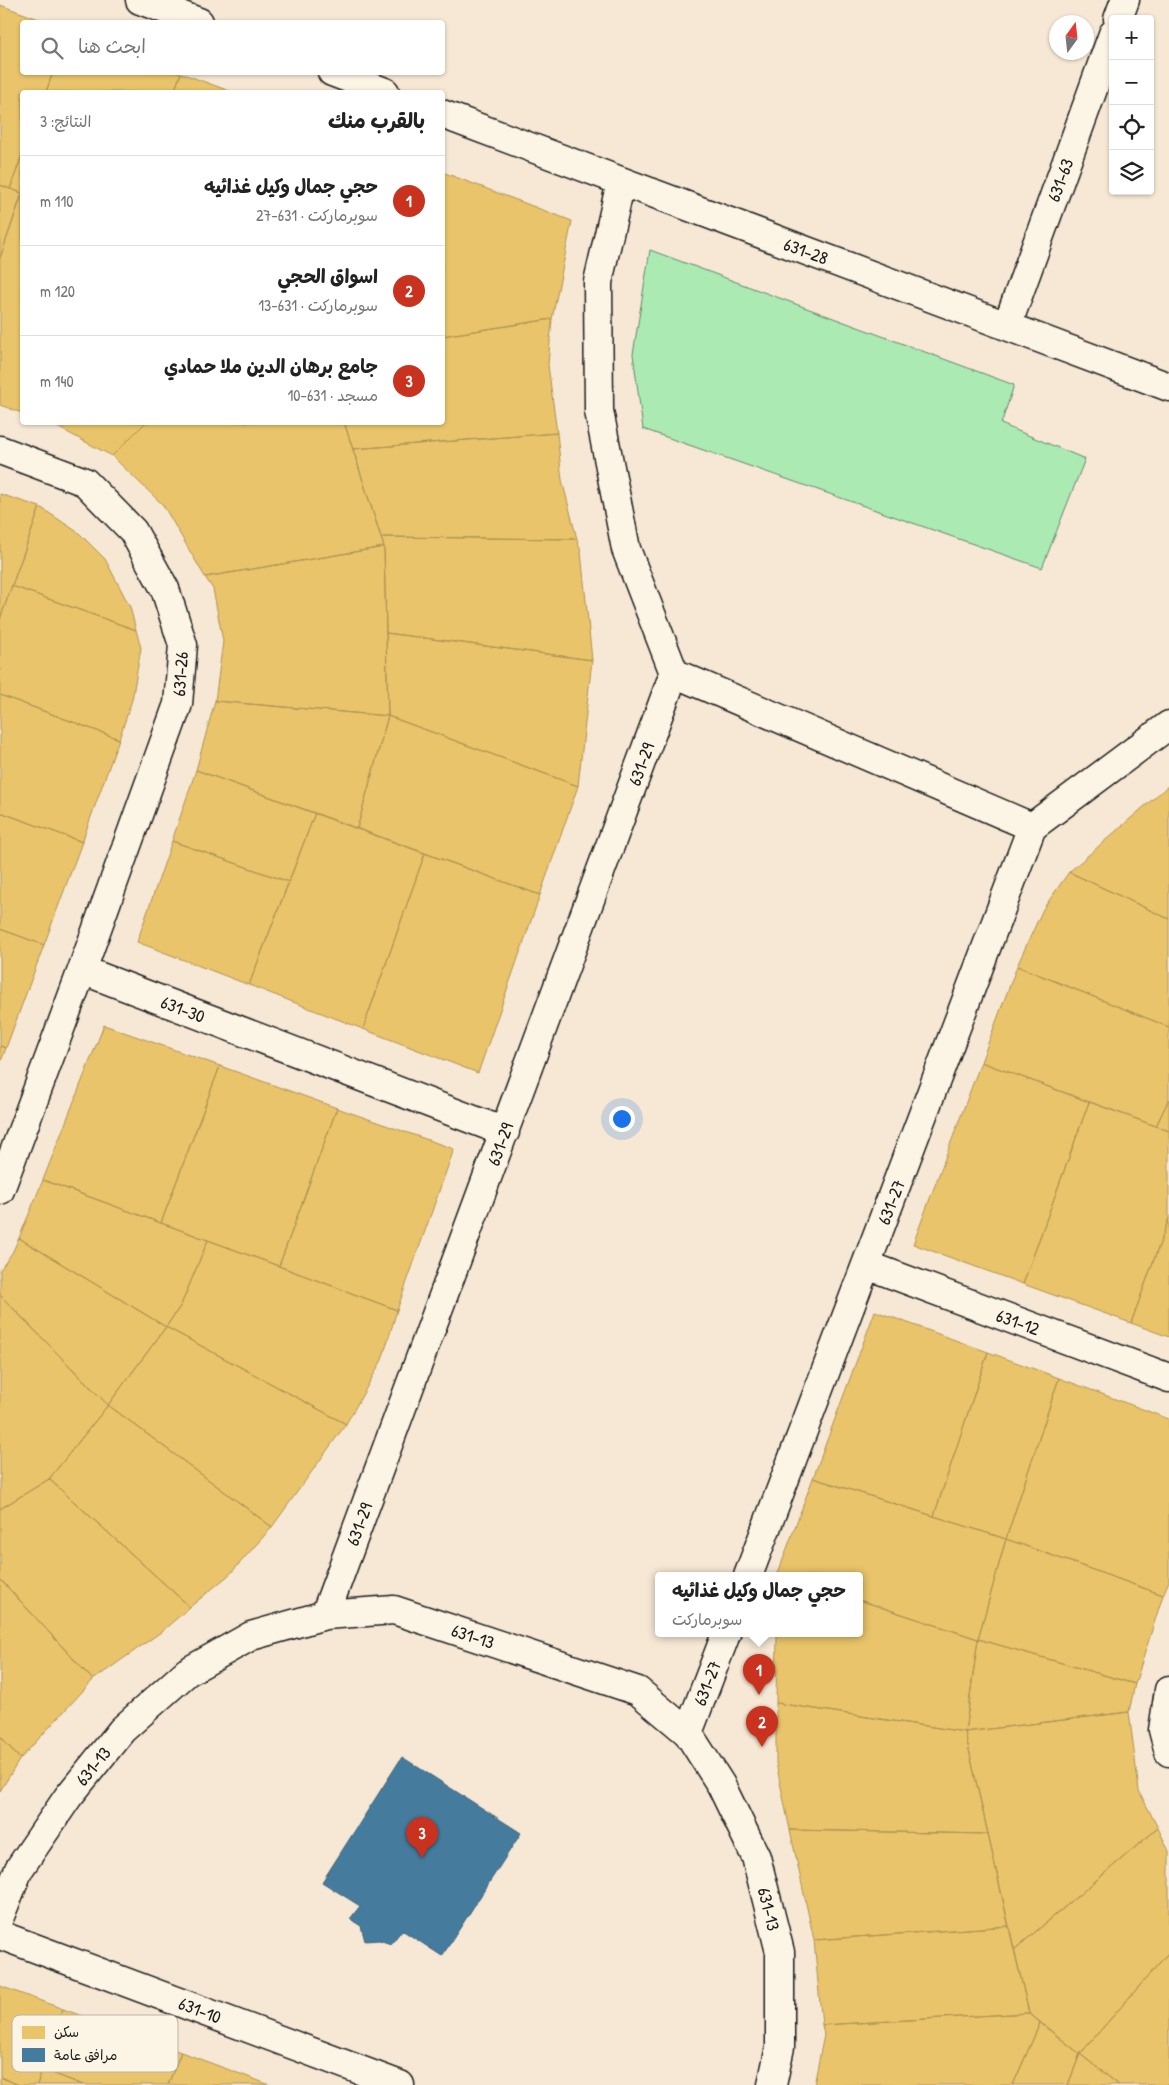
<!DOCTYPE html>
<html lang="ar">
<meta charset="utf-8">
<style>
:root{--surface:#fff;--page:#f2f2f2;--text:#222;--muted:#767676;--line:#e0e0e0;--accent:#c8321e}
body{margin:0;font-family:"Patrick Hand","Playpen Sans Arabic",sans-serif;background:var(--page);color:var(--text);direction:rtl}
.controls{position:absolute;right:15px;top:15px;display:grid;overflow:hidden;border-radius:5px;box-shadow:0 1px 4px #0004}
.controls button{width:45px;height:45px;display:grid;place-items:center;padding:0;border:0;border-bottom:1px solid var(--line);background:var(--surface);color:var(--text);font:25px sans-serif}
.compass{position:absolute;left:1049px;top:15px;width:45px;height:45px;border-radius:50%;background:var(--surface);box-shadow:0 1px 4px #0004;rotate:15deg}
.you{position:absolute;left:621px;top:1118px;width:18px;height:18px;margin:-12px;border:4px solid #fff;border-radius:50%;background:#1a73e8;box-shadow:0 0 0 8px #1a73e833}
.badge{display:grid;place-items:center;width:32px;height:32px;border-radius:50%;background:var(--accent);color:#fff;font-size:16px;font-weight:700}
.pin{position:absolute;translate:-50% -41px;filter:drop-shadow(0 1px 2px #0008)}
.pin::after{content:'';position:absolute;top:26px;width:18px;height:15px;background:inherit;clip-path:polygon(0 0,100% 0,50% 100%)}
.popup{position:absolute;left:655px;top:1572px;width:208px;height:65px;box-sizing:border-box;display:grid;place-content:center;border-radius:5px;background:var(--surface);filter:drop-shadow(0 1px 4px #0005);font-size:16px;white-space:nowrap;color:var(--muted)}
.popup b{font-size:19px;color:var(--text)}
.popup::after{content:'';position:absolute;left:50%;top:100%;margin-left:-10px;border:10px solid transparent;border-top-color:var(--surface)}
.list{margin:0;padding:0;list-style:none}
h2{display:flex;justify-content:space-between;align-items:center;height:65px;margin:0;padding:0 20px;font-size:21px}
h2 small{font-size:16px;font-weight:400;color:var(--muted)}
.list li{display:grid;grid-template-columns:32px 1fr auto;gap:15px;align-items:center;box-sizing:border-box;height:90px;padding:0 20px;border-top:1px solid var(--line)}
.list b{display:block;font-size:19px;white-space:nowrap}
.list p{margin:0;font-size:16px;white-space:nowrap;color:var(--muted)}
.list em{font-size:16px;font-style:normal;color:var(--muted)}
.icon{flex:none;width:28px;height:28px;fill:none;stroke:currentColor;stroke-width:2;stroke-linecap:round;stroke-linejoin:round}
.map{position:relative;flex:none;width:1169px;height:2085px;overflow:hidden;direction:ltr}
.search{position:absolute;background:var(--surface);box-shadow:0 1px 4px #0004;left:20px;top:20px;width:425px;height:55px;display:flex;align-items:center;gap:12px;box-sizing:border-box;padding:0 18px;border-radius:5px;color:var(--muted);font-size:19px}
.panel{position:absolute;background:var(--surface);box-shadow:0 1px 4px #0004;left:20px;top:90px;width:425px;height:335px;border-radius:5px;direction:rtl}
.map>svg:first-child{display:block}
.green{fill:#abebb3;stroke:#648468}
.homes{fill:#e9c46a;stroke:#ac9253}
.public{fill:#457b9d;stroke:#395e76}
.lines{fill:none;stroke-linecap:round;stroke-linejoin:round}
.minor-casing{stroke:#1c1c1c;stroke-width:31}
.minor{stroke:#fcf5e5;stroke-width:28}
.labels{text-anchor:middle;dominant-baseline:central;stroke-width:5;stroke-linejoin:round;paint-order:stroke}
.street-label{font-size:18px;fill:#1c1c1c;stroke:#fcf5e5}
.key{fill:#fcf5e5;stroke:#b9b4a9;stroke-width:1}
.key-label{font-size:14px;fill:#1c1c1c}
</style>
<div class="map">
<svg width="1169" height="2085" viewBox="0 0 1169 2085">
<rect width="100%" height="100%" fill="#f7e8d5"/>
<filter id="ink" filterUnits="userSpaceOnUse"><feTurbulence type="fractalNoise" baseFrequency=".02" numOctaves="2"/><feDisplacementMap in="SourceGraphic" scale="10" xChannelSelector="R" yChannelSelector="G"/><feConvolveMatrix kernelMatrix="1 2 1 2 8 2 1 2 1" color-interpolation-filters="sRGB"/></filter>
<g filter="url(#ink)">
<path class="green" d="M650,250l364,135 -13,39 84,35 -43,109 -399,-139 -10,-75z"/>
<path class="homes" d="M0,5l47,17h-25v50h31l-7,20h-24v63l-12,34 -10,-4z
M53,72h126l2,1 -7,19h-128z
M181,73l51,19h-58z
M22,155v38l-12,-4z
M442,172l130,49 -20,98 -110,17z
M0,185l22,8 -22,65z
M22,195v218l-22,-8v-147z
M552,319l-4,46 9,68 -204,16 -9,-27h98v-86z
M48,422h98l-34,34z
M146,422h198l40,125 -179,30 -42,-72 -51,-49z
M557,433l5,47 15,59 -196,-2 -28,-88z
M0,494l40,13 -40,112z
M40,507l39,26 26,26 25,48 6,23 -124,-44z
M381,537l196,2 4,13 11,108 -206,-27 -2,-86z
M384,547l4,169 -173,-15 8,-60 -10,-52 -8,-12z
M12,586l124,44 5,18 -9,52 -13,39 -119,-44v-76z
M386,633l206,27 -14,126 -190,-70z
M0,695l119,44 -37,103 -82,-30z
M215,701l173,15 -31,113 -161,-59z
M388,716l190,70 -38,109 -183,-66z
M196,770l119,43 -26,69 -117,-41z
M1169,785v134l-100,-47z
M0,812l82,30 -38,103 -44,-16z
M315,813l110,40 -62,176 -114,-44z
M172,841l117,41 -40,103 -112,-43z
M425,853l115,42 -62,178 -115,-44z
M1069,872l100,47v108l-152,-61 26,-57z
M0,929l44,16 -38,103 -6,-2z
M1017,966l152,61v72l-13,27 -175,-64z
M104,1025l116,41 -59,157 -118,-43z
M0,1046l6,2 -6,16z
M981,1062l108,40 -66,182 -110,-40z
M220,1066l117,42 -58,158 -118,-43z
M1169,1099v32l-13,-5z
M1089,1102l80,29v87l-38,105 -108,-39z
M337,1108l117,41 -57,161 -118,-44z
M43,1180l165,60 -27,65 -15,22 -147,-89z
M1169,1218v119l-38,-14z
M19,1238l147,89 -58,78 -108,-110v-25l12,-17z
M208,1240l189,70 -15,50 -36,64 -180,-97 15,-22z
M0,1295l108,110 -59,74 -49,30z
M875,1311l113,41 -54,164 -121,-38z
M166,1327l180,97 -74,103 -164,-122z
M988,1352l71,26 -53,161 -72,-23z
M1059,1378l110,41v162l-6,14 -157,-56z
M108,1405l164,122 -42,47 -40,33 -141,-128z
M813,1478l193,61 -28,100 -119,-39v-24h-73l-8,-3z
M49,1479l141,128 -29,25 -68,48 -93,-101v-70z
M1006,1539l157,56 -28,89 -157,-45z
M0,1579l93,101 -73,79 -20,-23z
M859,1600l119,39 -13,93 -189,-29 1,-69h82z
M978,1639l157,45 -6,28 -164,20z
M776,1703l189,29 23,102 -198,-4 -14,-67z
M1129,1712l10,79 19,37 -144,122 -49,-218z
M0,1736l20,23 -20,32z
M1158,1828l11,23v101l-89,102 -51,-41 -15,-63z
M790,1830l198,4 21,92 -195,14z
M1009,1926l20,87 -207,12 -8,-85z
M1169,1952v133h-50l-39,-31z
M0,1986l63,23 -26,76h-18l-19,-8z
M63,2009l118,43 -13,33h-85l-41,-16z
M1029,2013l11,10 -27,62h-199l10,-50 -2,-10z
M1040,2023l40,31 -12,31h-55z
M181,2052l89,33h-102z
M1080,2054l39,31h-51z
M42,2069l41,16h-46z
M0,2077l19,8h-19z"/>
<path class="public" d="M402,1757l119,76 -79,123 -40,-26 -11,14 -12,-4 -14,1 -4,-15 -11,-7 10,-13 -38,-24z"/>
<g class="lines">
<defs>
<path id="minor" d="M140,0l59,22
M1118,19l7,-19
M332,72l53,20
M442,114l727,273
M621,182l-23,100 1,129 27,138 48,124 358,154 137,-102
M1007,326l106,-292
M0,450l85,32 48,49 32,58 18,56 -5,59 -96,266
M0,1190l82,-220 423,162
M867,1265l302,113
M748,1576l284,-749
M325,1615l349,-942
M1169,1690l-6,40 6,22
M688,1733l38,-99
M0,1916l19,-47 49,-72 54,-67 65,-58 64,-36 74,-21 69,-5 244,81 50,42 33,52 35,72 24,95v95l-8,38
M0,1935l400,150"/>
</defs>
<use href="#minor" class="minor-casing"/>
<use href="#minor" class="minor"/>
</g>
</g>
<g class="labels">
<g class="street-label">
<text transform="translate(1060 180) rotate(-70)">631-63</text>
<text transform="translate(806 251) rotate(20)">631-28</text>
<text transform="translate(180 674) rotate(-86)">631-26</text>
<text transform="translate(641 764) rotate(-70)">631-29</text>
<text transform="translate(183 1009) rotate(21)">631-30</text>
<text transform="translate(500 1144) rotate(-70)">631-29</text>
<text transform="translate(891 1202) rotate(-69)">631-27</text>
<text transform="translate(1018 1322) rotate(20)">631-12</text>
<text transform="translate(359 1524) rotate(-70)">631-29</text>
<text transform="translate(473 1636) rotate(18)">631-13</text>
<text transform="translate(707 1683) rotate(-69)">631-27</text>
<text transform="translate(93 1766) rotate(-51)">631-13</text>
<text transform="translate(769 1909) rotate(76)">631-13</text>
<text transform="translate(200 2010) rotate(21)">631-10</text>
</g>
</g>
<rect x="12" y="2015" width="166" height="57" rx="8" class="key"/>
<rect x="22" y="2026" width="23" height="13" fill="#e9c46a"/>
<rect x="22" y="2048" width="23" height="14" fill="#457b9d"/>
<g class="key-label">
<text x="54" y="2037">سكن</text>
<text x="54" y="2060">مرافق عامة</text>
</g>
</svg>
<div class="controls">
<button>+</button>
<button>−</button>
<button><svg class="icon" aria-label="locate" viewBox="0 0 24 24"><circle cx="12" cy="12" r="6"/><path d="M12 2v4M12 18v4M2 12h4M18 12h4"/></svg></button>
<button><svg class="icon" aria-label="layers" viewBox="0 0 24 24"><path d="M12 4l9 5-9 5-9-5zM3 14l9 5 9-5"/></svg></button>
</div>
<svg class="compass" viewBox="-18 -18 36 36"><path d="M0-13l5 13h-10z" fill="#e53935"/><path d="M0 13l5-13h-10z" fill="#767676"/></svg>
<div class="you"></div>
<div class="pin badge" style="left:759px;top:1695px">1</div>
<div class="popup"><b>حجي جمال وكيل غذائيه</b>سوبرماركت</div>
<div class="pin badge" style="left:762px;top:1747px">2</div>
<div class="pin badge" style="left:422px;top:1858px">3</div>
<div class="search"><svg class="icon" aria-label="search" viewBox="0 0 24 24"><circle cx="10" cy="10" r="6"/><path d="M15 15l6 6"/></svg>ابحث هنا</div>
<section class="panel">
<h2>بالقرب منك<small>النتائج: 3</small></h2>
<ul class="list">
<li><span class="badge">1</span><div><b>حجي جمال وكيل غذائيه</b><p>سوبرماركت · 631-27</p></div><em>110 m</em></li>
<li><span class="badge">2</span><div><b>اسواق الحجي</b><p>سوبرماركت · 631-13</p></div><em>120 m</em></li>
<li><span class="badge">3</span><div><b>جامع برهان الدين ملا حمادي</b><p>مسجد · 631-10</p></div><em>140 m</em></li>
</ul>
</section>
</div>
